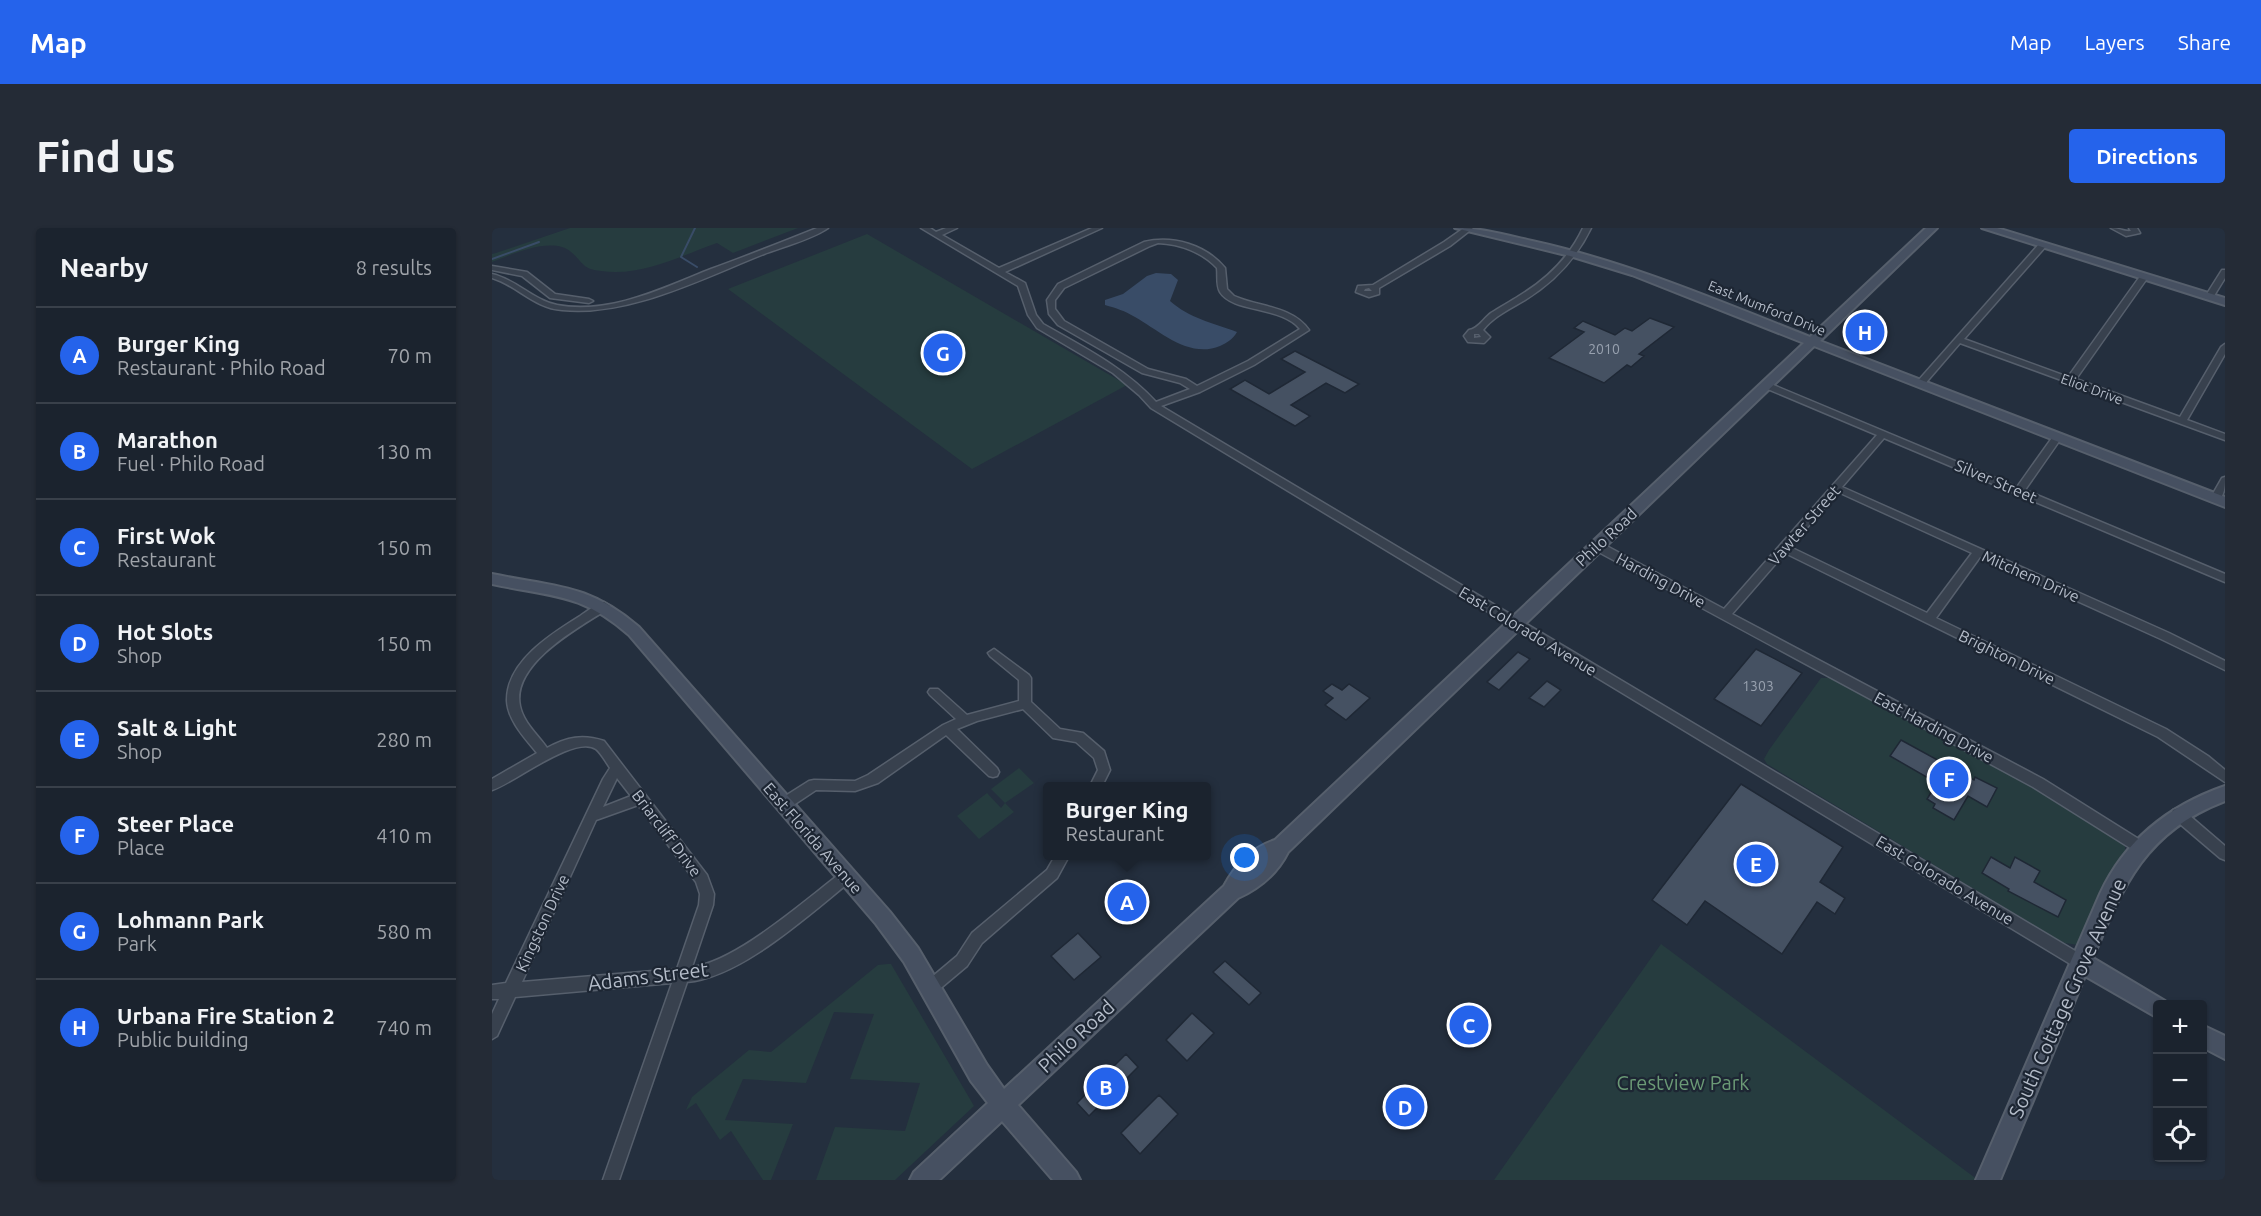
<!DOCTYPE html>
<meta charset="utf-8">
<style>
:root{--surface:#1b232e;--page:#242b36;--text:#f1f3f6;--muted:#a0a4aa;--line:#39404a;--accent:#2563eb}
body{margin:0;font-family:Ubuntu,sans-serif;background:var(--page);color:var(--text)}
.controls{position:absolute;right:18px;bottom:18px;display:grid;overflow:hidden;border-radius:6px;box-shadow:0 2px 4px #0004}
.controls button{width:54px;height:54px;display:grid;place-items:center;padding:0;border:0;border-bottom:2px solid var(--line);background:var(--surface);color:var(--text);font:30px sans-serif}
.you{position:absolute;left:753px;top:630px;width:21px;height:21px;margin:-15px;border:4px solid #fff;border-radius:50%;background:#1a73e8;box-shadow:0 0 0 9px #1a73e833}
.badge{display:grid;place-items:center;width:39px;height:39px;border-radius:50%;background:var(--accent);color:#fff;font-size:20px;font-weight:700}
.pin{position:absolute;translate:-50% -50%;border:3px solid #fff;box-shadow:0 2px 6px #0006}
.popup{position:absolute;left:551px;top:554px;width:168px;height:78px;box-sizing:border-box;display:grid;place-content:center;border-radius:6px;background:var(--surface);filter:drop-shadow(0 2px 4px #0005);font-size:20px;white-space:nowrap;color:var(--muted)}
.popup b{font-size:22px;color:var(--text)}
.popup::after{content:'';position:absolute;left:50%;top:100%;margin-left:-12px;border:12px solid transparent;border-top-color:var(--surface)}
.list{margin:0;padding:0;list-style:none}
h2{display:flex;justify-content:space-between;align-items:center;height:78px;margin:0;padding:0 24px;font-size:26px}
h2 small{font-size:20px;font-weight:400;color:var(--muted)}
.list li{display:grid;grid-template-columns:39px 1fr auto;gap:18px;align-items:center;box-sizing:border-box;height:96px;padding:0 24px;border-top:2px solid var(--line)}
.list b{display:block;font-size:22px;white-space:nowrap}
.list p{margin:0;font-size:20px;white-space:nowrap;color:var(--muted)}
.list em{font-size:20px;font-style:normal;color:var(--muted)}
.icon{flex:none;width:33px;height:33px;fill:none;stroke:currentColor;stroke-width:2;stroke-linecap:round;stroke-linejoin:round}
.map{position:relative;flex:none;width:1733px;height:952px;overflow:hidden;border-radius:6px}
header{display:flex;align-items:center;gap:36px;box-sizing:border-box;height:84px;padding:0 30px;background:var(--accent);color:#fff}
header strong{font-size:28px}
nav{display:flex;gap:33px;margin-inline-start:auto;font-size:21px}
.intro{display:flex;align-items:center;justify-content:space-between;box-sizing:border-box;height:144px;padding:0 36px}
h1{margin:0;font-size:42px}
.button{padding:15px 27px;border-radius:6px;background:var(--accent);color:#fff;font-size:21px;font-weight:700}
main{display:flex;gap:36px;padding:0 36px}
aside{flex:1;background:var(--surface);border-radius:6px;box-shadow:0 2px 4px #0004}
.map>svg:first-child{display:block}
.green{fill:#263c3f}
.water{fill:#394c67}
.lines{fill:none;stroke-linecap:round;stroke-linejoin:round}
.stream{stroke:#394c67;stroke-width:2}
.building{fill:#455162;stroke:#1f2835;stroke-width:1.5}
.street-casing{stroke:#565f6c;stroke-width:3}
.secondary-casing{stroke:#565f6c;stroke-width:4}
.street{fill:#38414e;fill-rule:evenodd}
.secondary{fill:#465061;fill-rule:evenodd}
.labels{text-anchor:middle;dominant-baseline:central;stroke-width:4.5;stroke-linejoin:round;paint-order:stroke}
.far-street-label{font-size:14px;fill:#b4bcc9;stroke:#1d2633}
.number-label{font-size:14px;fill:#98a1af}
.street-label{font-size:16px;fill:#b4bcc9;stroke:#1d2633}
.near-street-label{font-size:20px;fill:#b4bcc9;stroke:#1d2633}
.near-park-label{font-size:20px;fill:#6b9a76;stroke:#1d2633}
</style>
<header>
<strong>Map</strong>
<nav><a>Map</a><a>Layers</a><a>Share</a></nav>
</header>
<div class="intro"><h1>Find us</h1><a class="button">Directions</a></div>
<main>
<aside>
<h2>Nearby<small>8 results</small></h2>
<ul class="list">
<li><span class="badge">A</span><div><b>Burger King</b><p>Restaurant · Philo Road</p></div><em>70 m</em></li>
<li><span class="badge">B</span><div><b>Marathon</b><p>Fuel · Philo Road</p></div><em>130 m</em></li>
<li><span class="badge">C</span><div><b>First Wok</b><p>Restaurant</p></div><em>150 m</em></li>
<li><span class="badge">D</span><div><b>Hot Slots</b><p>Shop</p></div><em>150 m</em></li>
<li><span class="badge">E</span><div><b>Salt &amp; Light</b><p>Shop</p></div><em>280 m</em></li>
<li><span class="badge">F</span><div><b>Steer Place</b><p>Place</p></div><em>410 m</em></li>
<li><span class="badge">G</span><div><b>Lohmann Park</b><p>Park</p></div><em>580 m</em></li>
<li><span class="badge">H</span><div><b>Urbana Fire Station 2</b><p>Public building</p></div><em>740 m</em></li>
</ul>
</aside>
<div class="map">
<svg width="1733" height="952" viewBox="0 0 1733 952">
<rect width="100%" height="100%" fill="#242f3e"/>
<path class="green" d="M78,0h228l-65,25 -16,-10c-37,13 -76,34 -116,28 -19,-2 -17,-8 -30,-19 -18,-16 -59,2 -79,10v-8l4,-1z
M375,6l260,151 -155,84 -244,-180z
M1329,450h11l202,108 87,55 4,6v6l-18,31 -29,61 -13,-2 -10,-5 -288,-174 -3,-5 5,-9z
M527,540l15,15 -29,20 9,9 -35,27 -22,-23 30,-23 14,15 4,-5 -14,-14z
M1169,716l317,236h-484z
M396,736h3l83,142 -79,74h-79l19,-53 70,4 15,-48 -70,-4 24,-65 -40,-2 -28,71 -63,-4 -18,41 68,4 -22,56h-8l-32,-49 -11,9 -24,-37 -10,7 6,-13 57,-47 22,2 107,-87z"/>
<path class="water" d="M664,45l15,1 7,6 -8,21c19,17 43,22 67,31 -4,7 -10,11 -17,14 -31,13 -60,-15 -85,-29 -10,-6 -19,-9 -30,-12v-5l18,-6 24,-18z"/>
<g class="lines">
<path class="stream" d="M203,0l-14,29 16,10
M0,31l47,-17"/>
</g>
<path class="building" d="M1158,90l24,9 -35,27 5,2 -13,11 -4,-2 -23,18 -55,-25 35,-26 -10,-4 9,-7 32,14 10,-7 7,3z
M1369,97l16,6 -8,8 -16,-6z
M803,123l64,33 -14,9 -19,-10 -35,22 19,11 -15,10 -65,-37 15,-9 24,14 36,-22 -24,-13z
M1264,421l46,24 -41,53 -47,-27z
M1026,424l12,7 -31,31 -12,-8z
M1055,453l14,9 -17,17 -15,-9z
M840,456l10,6 7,-6 21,14 -24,22 -21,-15 8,-7 -10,-7z
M1409,512l73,40 1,-3 22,11 -10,19 -19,-11 -14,24 -21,-12 2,-4 -8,-5 10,-16 -47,-27z
M1249,556l102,63 -23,35 25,16 -10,16 -18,-12 -35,52 -77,-53 -18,24 -35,-25z
M1499,629l19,11 5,-11 25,14 -6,11 32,18 -8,17 -50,-26 1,-2 -27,-16z
M638,655l19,17 -24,22 -19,-18z
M586,705l23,24 -27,23 -23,-24z
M733,733l36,32 -12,12 -36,-33z
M700,785l22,20 -27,28 -21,-21z
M634,826l12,13 -49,49 -12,-13z
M667,867l19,19 -38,40 -19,-21z"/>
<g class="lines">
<defs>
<path id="street" d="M325,0h11c-16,11 -45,19 -64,26 -61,24 -135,63 -202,56 -28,-2 -44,-24 -70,-32v-4c25,6 41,26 65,31 53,10 106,-17 154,-36 36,-13 71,-27 106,-41z
M429,0h9l6,4 10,-4h11l-15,7 57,33 93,-40h10l-97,44 20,11 11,32 7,9c40,23 81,43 113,78l34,-13 -10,-6 -38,-10 -84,-48 -9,-11 -2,-14 11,-16 86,-42c29,-7 62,3 81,26l2,21 7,7c25,11 58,10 75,34l-55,35 -54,27 -39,14 926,552 2,5 -2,5 -5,2 -5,-2 -926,-560 -12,-13 -26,-22 -76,-45 -9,-13 -10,-29zM666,15c22,1 44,9 59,25 1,8 -1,17 3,24 13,21 62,14 80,37l-52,32 -51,25 -11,-7 -38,-10 -84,-48 -9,-12v-9l9,-12 86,-42z
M972,0h9l-23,18 -71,42v6l-10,3 -13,-5 2,-6 15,-1 71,-43zM877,60l3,3h-8l1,-2z
M1091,0h8c-15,31 -37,54 -66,72 -15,9 -31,16 -42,30l7,7 -6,6 -16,-1 -4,-6 5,-6c9,-1 14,-11 22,-17 9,-6 19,-11 28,-17 28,-17 50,-38 64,-68zM982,106h5l2,3 -7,1z
M1619,0c8,0 14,4 20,3l-2,-3h8l3,5 -14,3z
M1548,15l7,2 -83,94 104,38 73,-102h6l1,2 -72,102 104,38 41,-70 4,-3v10l-38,66 38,14v6l-265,-97 -37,43h-6v-4z
M0,38l35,6 28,22 34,5 4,2 -4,2 -39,-5 -28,-22 -30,-6z
M1730,42h3v8l-13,21h-6l-1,-2z
M1274,154l251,105 37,-52h6l2,2 -37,53 200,84v8l-341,-144 -42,49 327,146 56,28v9l-64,-31 -181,-82 -44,61 230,111 42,27 17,14v12l-67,-45 -373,-184 -53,61 311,165 102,64 2,4 -2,4 -5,2 -5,-2 -102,-64 -440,-238 -1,-3 1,-3h8l123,66 153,-174 -114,-48v-4zM1346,264l134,61 -45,60 -137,-66z
M1733,249c0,9 0,21 -10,25l-4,-1 -1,-2 12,-21z
M112,374l6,4 -2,3c-29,18 -97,55 -88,97 3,16 18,29 27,42 20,-11 36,-14 57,-7l103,134 7,19 -1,11 -21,62c44,-5 113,-67 149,-94l5,-2 5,2 2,4 -2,4c-43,34 -109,96 -164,101l-68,198h-16l69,-197 -157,14 -18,39 -5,3v-25l7,-15h-7v-14l14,-2 97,-204 7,-11c-4,-6 -9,-15 -14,-19 -21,-15 -82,34 -104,41v-11l45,-26c-11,-14 -29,-32 -30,-52 -1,-39 44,-67 73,-85 7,-5 15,-11 24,-14zM125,550l14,18 -28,11zM146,577l58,77 4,12 -1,11 -22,64 -155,13 74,-162z
M502,421l35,26 2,3v24l29,27 23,4 21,18 6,19 -8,16h-12l8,-16 -4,-12 -18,-16 -23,-4 -30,-29 -46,12 -20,8 40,39 2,4 -2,4 -4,1 -4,-1 -43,-41 -68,48 -23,8 -39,-1 -27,18 -5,2 -5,-2 -1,-4 1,-4 30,-19 5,-1 41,1 13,-6 75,-50 13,-6 -26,-24 -2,-3 2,-3h8l29,26 52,-14v-21l-29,-24 -2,-3z
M1686,580l5,2 42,36v14l-5,-2 -47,-40 -2,-4 2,-4z
M563,628h14l-12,22 -75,65 -15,23 -31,26 -5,2 -5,-2 -2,-5 2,-5 31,-26 15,-23 75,-63z"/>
<path id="secondary" d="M963,0c26,0 51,7 77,13 96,21 187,60 278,96l116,-109h11l-117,113 405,156v10l-411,-161 -526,506c-11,22 -28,36 -50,46l-220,207 58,67 4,8h-27l-51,-59 -63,59h-29l4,-8 74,-69 -17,-22 -67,-119 -28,-38 -247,-289c-49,-43 -77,-38 -137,-51v-10c62,13 96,9 147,53l251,285 28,36 69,117 17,24 220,-203c12,-22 27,-38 51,-46l529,-497 -172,-68 -62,-19z
M1490,0h15l228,70v7z
M1733,558v15c-79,30 -102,84 -132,157l72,43 2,3h-9v14l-73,-42 -85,204h-24l124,-286c25,-54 70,-89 125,-108z
M1710,797l23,11v23l-23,-12z"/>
</defs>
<use href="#street" class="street-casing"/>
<use href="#secondary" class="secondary-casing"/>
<use href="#street" class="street"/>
<use href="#secondary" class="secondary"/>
</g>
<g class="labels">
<g class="far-street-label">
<text transform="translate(1275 80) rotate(22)">East Mumford Drive</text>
<text transform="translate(1600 161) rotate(20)">Eliot Drive</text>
</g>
<g class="number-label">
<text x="1112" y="121">2010</text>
<text x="1266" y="458">1303</text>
</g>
<g class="street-label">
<text transform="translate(1504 253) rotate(23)">Silver Street</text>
<text transform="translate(1312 297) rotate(-49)">Vawter Street</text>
<text transform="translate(1114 309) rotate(-43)">Philo Road</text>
<text transform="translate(1539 348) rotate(24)">Mitchem Drive</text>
<text transform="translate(1169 352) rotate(28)">Harding Drive</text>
<text transform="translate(1036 403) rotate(31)">East Colorado Avenue</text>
<text transform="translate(1515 429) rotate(26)">Brighton Drive</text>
<text transform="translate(1442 499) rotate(28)">East Harding Drive</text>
<text transform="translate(175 605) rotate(53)">Briarcliff Drive</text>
<text transform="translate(321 610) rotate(49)">East Florida Avenue</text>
<text transform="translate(1453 652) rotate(31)">East Colorado Avenue</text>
<text transform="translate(50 695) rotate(-65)">Kingston Drive</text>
</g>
<g class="near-street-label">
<text transform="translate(156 748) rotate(-7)">Adams Street</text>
<text transform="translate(1575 770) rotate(-66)">South Cottage Grove Avenue</text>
<text transform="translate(584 808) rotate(-43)">Philo Road</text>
</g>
<g class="near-park-label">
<text x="1191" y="854">Crestview Park</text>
</g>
</g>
</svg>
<div class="controls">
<button>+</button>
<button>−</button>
<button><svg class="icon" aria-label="locate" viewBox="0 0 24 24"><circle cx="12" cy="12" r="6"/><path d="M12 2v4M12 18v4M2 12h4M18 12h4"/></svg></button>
</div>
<div class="you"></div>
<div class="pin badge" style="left:635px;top:674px">A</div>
<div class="popup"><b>Burger King</b>Restaurant</div>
<div class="pin badge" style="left:614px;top:859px">B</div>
<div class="pin badge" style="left:977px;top:797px">C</div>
<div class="pin badge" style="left:913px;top:879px">D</div>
<div class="pin badge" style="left:1264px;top:636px">E</div>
<div class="pin badge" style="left:1457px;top:551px">F</div>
<div class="pin badge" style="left:451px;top:125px">G</div>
<div class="pin badge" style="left:1373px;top:104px">H</div>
</div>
</main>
